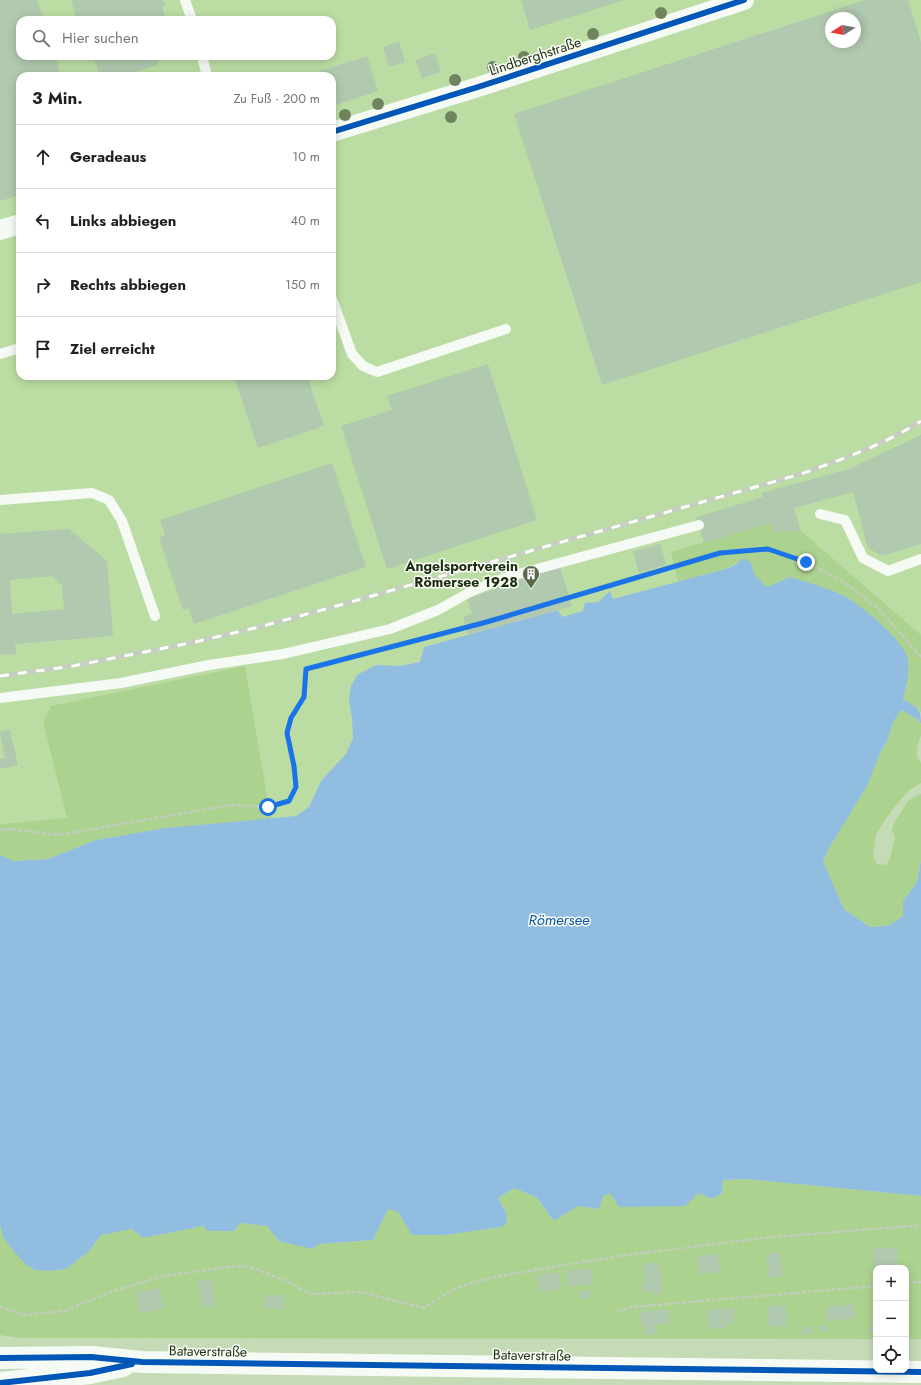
<!DOCTYPE html>
<html lang="de">
<meta charset="utf-8">
<style>
:root{--surface:#fff;--page:#f2f2f2;--text:#202124;--muted:#757577;--line:#e0e0e0}
body{margin:0;font-family:Jost,sans-serif;background:var(--page);color:var(--text)}
.controls{position:absolute;right:12px;bottom:12px;display:grid;overflow:hidden;border-radius:8px;box-shadow:0 2px 10px #0003}
.controls button{width:36px;height:36px;display:grid;place-items:center;padding:0;border:0;border-bottom:1px solid var(--line);background:var(--surface);color:var(--text);font:20px sans-serif}
.compass{position:absolute;left:825px;top:12px;width:36px;height:36px;border-radius:50%;background:var(--surface);box-shadow:0 2px 10px #0003;rotate:259deg}
.stop{position:absolute;width:12px;height:12px;margin:-9px;border:3px solid #1a73e8;border-radius:50%;background:#fff}
.stop.end{background:#1a73e8;border-color:#fff;box-shadow:0 1px 4px #0008}
.list{margin:0;padding:0;list-style:none}
h2{display:flex;justify-content:space-between;align-items:center;height:52px;margin:0;padding:0 16px;font-size:17px}
h2 small{font-size:13px;font-weight:400;color:var(--muted)}
.list li{display:grid;grid-template-columns:26px 1fr auto;gap:12px;align-items:center;box-sizing:border-box;height:64px;padding:0 16px;border-top:1px solid var(--line)}
.list b{display:block;font-size:15px;white-space:nowrap}
.list em{font-size:13px;font-style:normal;color:var(--muted)}
.icon{flex:none;width:22px;height:22px;fill:none;stroke:currentColor;stroke-width:2;stroke-linecap:round;stroke-linejoin:round}
.map{position:relative;flex:none;width:921px;height:1385px;overflow:hidden}
.search{position:absolute;background:var(--surface);box-shadow:0 2px 10px #0003;left:16px;top:16px;width:320px;height:44px;display:flex;align-items:center;gap:10px;box-sizing:border-box;padding:0 14px;border-radius:12px;color:var(--muted);font-size:15px}
.panel{position:absolute;background:var(--surface);box-shadow:0 2px 10px #0003;left:16px;top:72px;width:320px;height:308px;border-radius:12px}
.map>svg:first-child{display:block}
.built{fill:#bbdda3;fill-rule:evenodd}
.green{fill:#acd28f}
.water{fill:#91bee0}
.building{fill:#b1c9ae;fill-rule:evenodd}
.lines{fill:none;stroke-linecap:round;stroke-linejoin:round}
.path{stroke:#c5ccc0;stroke-width:2.5;stroke-dasharray:4 2;stroke-linecap:butt}
.service{stroke:#f6faf4;stroke-width:10}
.minor{stroke:#f6faf4;stroke-width:20}
.tertiary{stroke:#f6faf4;stroke-width:22}
.rail-casing{stroke:#c6cdc1;stroke-width:4.5}
.rail{stroke:#fafef7;stroke-width:3;stroke-dasharray:9;stroke-linecap:butt}
.cycleway-casing{stroke:#fafef7;stroke-width:8}
.cycleway{stroke:#0057b8;stroke-width:6}
.tree{fill:#6f845e}
.route{stroke:#1a73e8;stroke-width:5}
.labels{text-anchor:middle;dominant-baseline:central;stroke-width:3;stroke-linejoin:round;paint-order:stroke}
.street-label{font-size:14px;fill:#1e2d12;stroke:#fafef7}
.poi-label{font-size:14px;font-weight:bold;fill:#1e2d12;stroke:#fafef7;text-anchor:end}
.water-label{font-size:15px;font-style:italic;fill:#09569e;stroke:#fafef7}
</style>
<div class="map">
<svg width="921" height="1385" viewBox="0 0 921 1385">
<rect width="100%" height="100%" fill="#c5dbb5"/>
<path class="built" d="M0,0h921v635l-120,-103h-28l-3,-9 -99,29 7,30 -66,17 -3,-7 -11,10 -13,1 -2,8 -21,6 -4,-7 -134,37 -4,15 -20,4 -24,-1 -24,54 1,19 -7,16 -25,27 -12,26 -13,9 -25,3 -26,-152 -202,55 24,97 -67,5zM831,18h24v24h-24zM20,20h312v36h-312zM20,76h312v300h-312z"/>
<path class="green" d="M770,523l3,9 28,-1 120,104v78l-2,-4 -16,-10 4,-13 -37,-72 -28,-19 -52,-18 -23,10 -12,-11 -4,-13 -15,-1 -7,6 -51,14 -7,-30z
M245,666l26,153 -106,9 -69,12 -48,19 -35,2 -13,-6v-31l67,-6 -24,-96 8,-16z
M901,710l16,9 4,5v11l-4,13v9l4,6v20l-12,7 -17,20 -16,24 -3,21 4,9 9,1 4,-6 5,-22 -3,-6 2,-8 15,-23 12,-6v66l-4,22 -14,19v15l-15,10 -18,1 -26,-18 -21,-48 6,-13 59,-109 5,-17z
M747,1179l174,17v143h-15v-71h-30v71l-856,-1 -20,-3v-110l4,14 46,32 16,-2 22,-17 13,-17 31,-6 11,9 60,-12 37,-3 28,3 11,15 40,3 54,-4 15,-31 10,3 47,23 57,-8 5,-12 -9,-17 16,-10 22,9 18,24 24,-15 21,3 4,-13 7,-3h88l14,6 10,-6 1,-13z"/>
<path class="water" d="M745,558l6,5 4,13 12,11 23,-10c16,5 38,11 52,18 17,8 63,46 66,65 1,13 -1,27 -5,39 14,9 18,7 18,25l-4,-5 -16,-9 -8,12 -5,17 -8,14 -12,31 -39,64 -6,13 21,48 26,18 18,-1 15,-10v-15l14,-19 4,-22v336l-174,-17 -24,1 -1,13 -10,6 -14,-6 -13,13 -66,1 -9,-14 -7,3 -4,13 -21,-3 -24,15 -18,-24 -22,-9 -16,10 9,17 -1,8 -4,4 -57,8h-33l-14,-23 -10,-3 -15,31 -54,4 -7,5 -33,-8 -12,-15 -27,-3 -6,8h-26l-5,-5 -60,12 -11,-9 -31,6 -13,17 -22,17 -16,2 -15,-1 -11,-7 -20,-24 -4,-14v-370l13,6 35,-2 48,-19 69,-12 131,-12 13,-9 12,-26 25,-27 7,-16 -1,-19 -3,-19 2,-14 6,-11 19,-10 24,1 20,-4 4,-15 134,-37 4,7 21,-6 2,-8 13,-1 12,-11 3,8 116,-31z"/>
<path class="building" d="M0,0h37l7,20h-24v36h35l6,20h-41v119l-20,6z
M71,0h92l2,6 -3,1 4,13h-89z
M521,0h103l-94,30z
M865,0h43l13,42v240l-319,103 -88,-271zM831,18h24v24h-24z
M399,41l6,21 -16,5 -6,-20z
M435,53l6,19 -19,6 -7,-18z
M93,56h64l1,9 -35,11h-23z
M367,56l11,35 -46,15v-30h-20l-1,-2z
M488,364l49,156 -150,49 -46,-143 51,-16 -5,-14z
M234,376h73l17,50 -66,22z
M921,435v109l-39,12 -14,-8 -15,-56 -59,16 7,23 -28,1 -3,-9 -66,20 -8,-26 67,-20 -2,-4 88,-24z
M332,463l34,104 -172,57 -5,-16 -6,2 -24,-73 6,-2 -5,-15z
M69,529l38,32 6,75 -98,8 1,10 -16,1v-121zM52,576l10,9 2,24 -52,5 -2,-34z
M660,544l6,21 -27,8 -6,-22z
M560,566l12,40 -104,29 -5,-18 9,-4 -5,-14 29,-10 -1,-4z
M10,730l8,35 -18,4v-10l5,-1 -5,-26z
M873,1248h24l1,19 -24,1z
M780,1252l3,24 -14,2 -3,-24z
M718,1253l2,19 -21,2 -2,-18z
M659,1262l4,31 -9,2 -1,-4 -10,1 -1,-8h3l-2,-20z
M591,1268l2,16 -25,3 -2,-16z
M559,1272l2,17 -22,3 -2,-17z
M212,1279l3,27 -14,2 -3,-27z
M160,1288l4,21 -25,4 -3,-21z
M590,1290l1,7 -11,2 -1,-7z
M264,1295h20v14h-20z
M854,1304l1,14 -27,3 -2,-14z
M786,1305l1,21 -18,1 -2,-21z
M734,1308v15l-8,1 1,4 -19,1 -1,-19z
M668,1309l2,15 -15,1 1,9 -11,1 -1,-9 -3,1 -2,-15z
M821,1324l7,4 -3,5 -7,-4z
M873,1325l3,3v4l-2,3 -6,-5z
M811,1326v8h-9v-7z"/>
<g class="lines">
<path class="path" d="M398,645l85,-22 237,-70 48,-4 38,13 35,18 38,29 42,48
M0,830l12,-1 46,6 173,-30 37,2 21,-6 7,-14 -2,-21 -7,-33 4,-14 13,-22 2,-28 66,-17
M906,1283l15,-1
M0,1307l23,8 43,-4 41,-18 56,-17 74,-10 13,1 37,14 23,13 51,-2 63,16 30,-19 22,-7 23,-6 120,-20 144,-18 158,-13
M617,1312l14,-5 245,-21"/>
<path class="service" d="M185,0l7,20
M202,56l5,20
M332,299l20,55 11,12 14,6 129,-43
M0,354l20,-6
M0,500l92,-7 17,7 13,21 33,95
M820,514l25,6 18,38 25,13 33,-12
M0,698l121,-15 88,-18 74,-11 107,-25 48,-19 32,-18 34,-14 195,-53"/>
<path class="minor" d="M332,132l146,-45 266,-87
M0,230l20,-6"/>
<path class="tertiary" d="M0,1358l91,-1 51,5 779,10
M0,1383l90,-10 33,-7"/>
<defs>
<path id="rail" d="M0,676l73,-10 122,-24 64,-15 74,-20 468,-133c41,-15 83,-29 120,-53"/>
</defs>
<use href="#rail" class="rail-casing"/>
<use href="#rail" class="rail"/>
<defs>
<path id="cycleway" d="M332,132l146,-45 266,-87
M0,1358l91,-1 51,5 779,10
M0,1383l90,-10 42,-9"/>
</defs>
<use href="#cycleway" class="cycleway-casing"/>
<use href="#cycleway" class="cycleway"/>
</g>
<g class="tree">
<circle cx="661" cy="13" r="6"/>
<circle cx="593" cy="34" r="6"/>
<circle cx="524" cy="57" r="6"/>
<circle cx="493" cy="67" r="6"/>
<circle cx="455" cy="80" r="6"/>
<circle cx="378" cy="104" r="6"/>
<circle cx="345" cy="115" r="6"/>
<circle cx="451" cy="117" r="6"/>
</g>
<g class="lines">
<path class="route" d="M268,807l21,-6 7,-14 -2,-21 -7,-33 4,-15 13,-21 2,-28 177,-46 237,-70 48,-4 38,13"/>
</g>
<defs>
<symbol id="building-pin" viewBox="-11 -11 22 30"><path d="M0 17L-7.5 6A9.5 9.5 0 1 1 7.5 6Z" fill="#586a4b" stroke="#fafef7"/><path d="M-4-6H4V6H1V3H-1V6H-4ZM-2.5-4.3h1.7v1.8h-1.7ZM.8-4.3h1.7v1.8H.8ZM-2.5-1h1.7V.8h-1.7ZM.8-1h1.7V.8H.8Z" fill="#fff"/></symbol>
</defs>
<g fill-rule="evenodd">
<use href="#building-pin" x="521" y="564" width="20" height="27"/>
</g>
<g class="labels">
<g class="street-label">
<text transform="translate(535 56) rotate(-18)">Lindberghstraße</text>
<text transform="translate(208 1351) rotate(1)">Bataverstraße</text>
<text transform="translate(532 1355) rotate(1)">Bataverstraße</text>
</g>
<g class="poi-label">
<text x="518" y="566">Angelsportverein<tspan x="518" dy="16">Römersee 1928</tspan></text>
</g>
<g class="water-label">
<text x="559" y="920">Römersee</text>
</g>
</g>
</svg>
<div class="controls">
<button>+</button>
<button>−</button>
<button><svg class="icon" aria-label="locate" viewBox="0 0 24 24"><circle cx="12" cy="12" r="6"/><path d="M12 2v4M12 18v4M2 12h4M18 12h4"/></svg></button>
</div>
<svg class="compass" viewBox="-18 -18 36 36"><path d="M0-13l5 13h-10z" fill="#e53935"/><path d="M0 13l5-13h-10z" fill="#757577"/></svg>
<div class="stop" style="left:268px;top:807px"></div>
<div class="stop end" style="left:806px;top:562px"></div>
<div class="search"><svg class="icon" aria-label="search" viewBox="0 0 24 24"><circle cx="10" cy="10" r="6"/><path d="M15 15l6 6"/></svg>Hier suchen</div>
<section class="panel">
<h2>3 Min.<small>Zu Fuß · 200 m</small></h2>
<ul class="list">
<li><svg class="icon" aria-label="ahead" viewBox="0 0 24 24"><path d="M12 20V5M6 11l6-6 6 6"/></svg><div><b>Geradeaus</b></div><em>10 m</em></li>
<li><svg class="icon" aria-label="left" viewBox="0 0 24 24"><path d="M17 20v-9H6M10 6l-5 5 5 5"/></svg><div><b>Links abbiegen</b></div><em>40 m</em></li>
<li><svg class="icon" aria-label="right" viewBox="0 0 24 24"><path d="M7 20v-9h11M14 6l5 5-5 5"/></svg><div><b>Rechts abbiegen</b></div><em>150 m</em></li>
<li><svg class="icon" aria-label="arrive" viewBox="0 0 24 24"><path d="M6 21V4h12l-3 4 3 4H6"/></svg><div><b>Ziel erreicht</b></div></li>
</ul>
</section>
</div>
